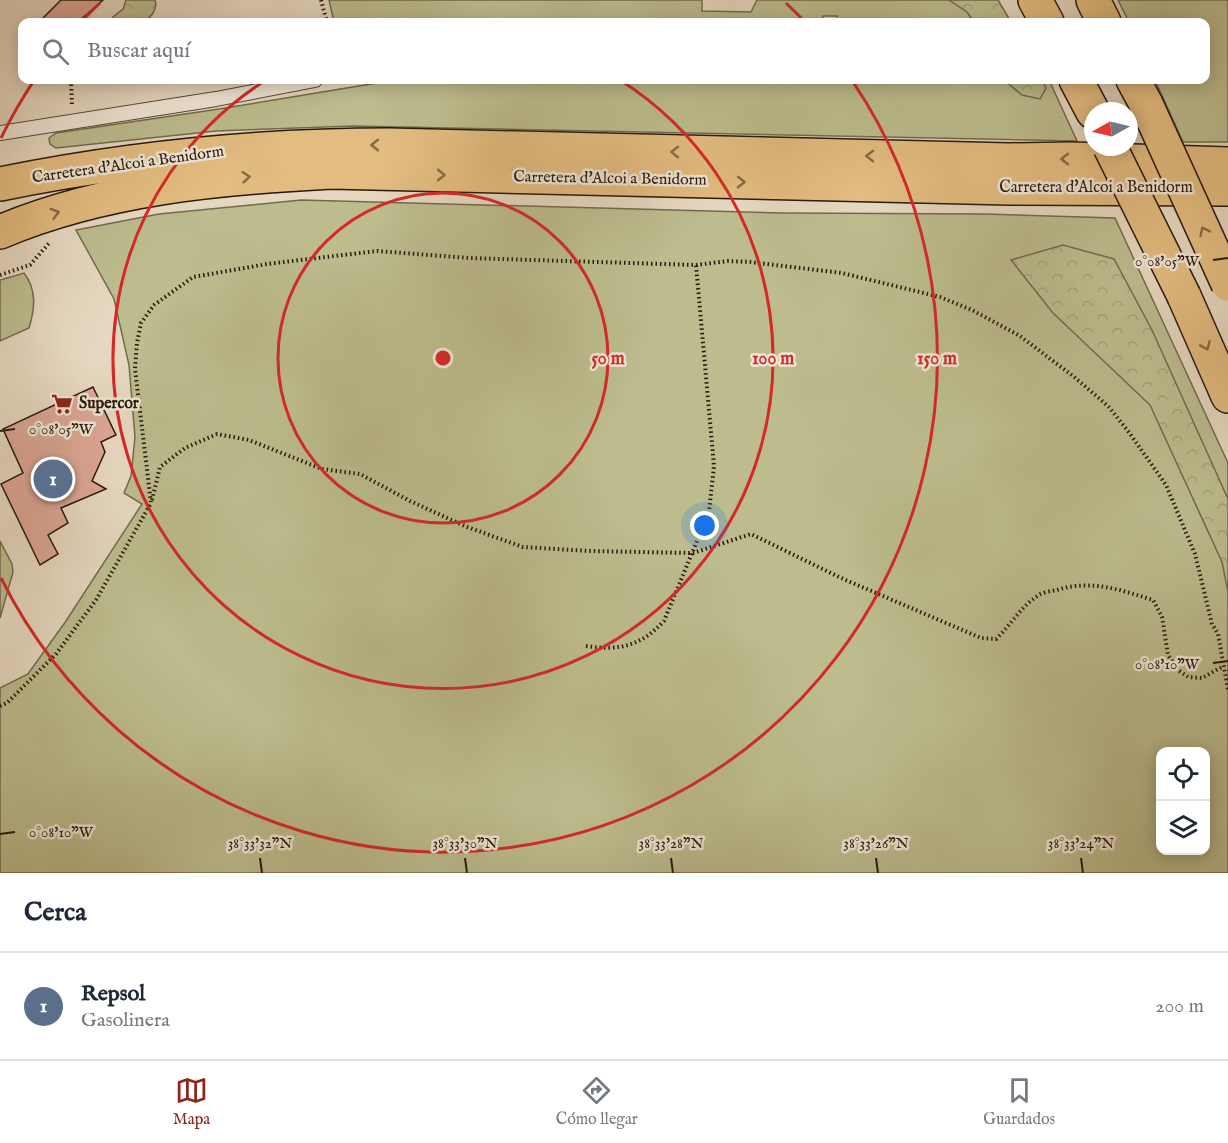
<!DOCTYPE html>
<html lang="es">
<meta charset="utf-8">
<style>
:root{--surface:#fff;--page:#f6f6f7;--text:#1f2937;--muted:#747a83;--line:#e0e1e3;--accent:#8f2418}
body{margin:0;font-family:"IM FELL English",serif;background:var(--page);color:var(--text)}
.controls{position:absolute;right:18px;bottom:18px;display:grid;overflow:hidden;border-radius:12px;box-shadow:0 3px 15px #0003}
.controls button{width:54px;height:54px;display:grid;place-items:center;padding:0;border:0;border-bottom:2px solid var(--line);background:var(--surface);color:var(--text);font:30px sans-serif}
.compass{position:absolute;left:1084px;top:102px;width:54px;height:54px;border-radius:50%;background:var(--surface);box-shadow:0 3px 15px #0003;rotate:262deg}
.you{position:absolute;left:705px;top:526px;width:21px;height:21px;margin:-15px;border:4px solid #fff;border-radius:50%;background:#1a73e8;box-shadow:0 0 0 9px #1a73e833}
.badge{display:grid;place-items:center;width:39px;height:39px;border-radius:50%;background:var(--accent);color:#fff;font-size:20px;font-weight:700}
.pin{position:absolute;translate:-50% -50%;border:3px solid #fff;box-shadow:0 2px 6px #0006}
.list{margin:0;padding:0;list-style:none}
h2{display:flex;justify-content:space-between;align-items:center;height:78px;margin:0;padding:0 24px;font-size:26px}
h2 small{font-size:20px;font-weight:400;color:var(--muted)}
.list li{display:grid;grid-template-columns:39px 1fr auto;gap:18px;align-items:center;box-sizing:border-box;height:108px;padding:0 24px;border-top:2px solid var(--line)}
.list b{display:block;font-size:22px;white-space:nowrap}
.list p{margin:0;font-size:20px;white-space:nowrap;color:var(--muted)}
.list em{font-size:20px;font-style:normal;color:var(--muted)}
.icon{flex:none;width:33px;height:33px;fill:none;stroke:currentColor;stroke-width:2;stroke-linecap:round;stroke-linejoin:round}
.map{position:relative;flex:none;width:1228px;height:873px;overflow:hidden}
.search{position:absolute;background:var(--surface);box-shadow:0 3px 15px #0003;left:18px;right:18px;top:18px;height:66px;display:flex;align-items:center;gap:15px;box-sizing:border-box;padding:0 21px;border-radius:12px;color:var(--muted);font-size:22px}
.sheet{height:186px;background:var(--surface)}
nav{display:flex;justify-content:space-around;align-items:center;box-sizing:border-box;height:84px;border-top:2px solid var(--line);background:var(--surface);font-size:16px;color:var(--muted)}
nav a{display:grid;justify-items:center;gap:3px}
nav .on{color:var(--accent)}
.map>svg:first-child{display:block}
.green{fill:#bcbc8e;stroke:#726a4e;stroke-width:1.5;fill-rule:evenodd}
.forest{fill:url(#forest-crowns);stroke:#726a4e;stroke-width:1.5}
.building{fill:#dba694;stroke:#28180d;stroke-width:1.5}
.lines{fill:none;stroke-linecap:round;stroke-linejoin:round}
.service-casing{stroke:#58483a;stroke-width:16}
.primary-casing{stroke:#28180d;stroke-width:36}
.motorway-casing{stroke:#28180d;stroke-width:36}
.path{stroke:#28180d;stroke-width:4;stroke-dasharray:1.5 3;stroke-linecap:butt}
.service{stroke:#efe6d6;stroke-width:14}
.primary{stroke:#e3bc80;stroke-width:33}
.motorway{stroke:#e3bc80;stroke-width:33}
.motorway-bridge-casing{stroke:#28180d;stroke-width:36;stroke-linecap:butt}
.motorway-bridge{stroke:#e3bc80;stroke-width:33}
.oneway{stroke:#866a46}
.ticks{fill:none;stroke:#28180d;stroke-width:2}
.ring{fill:none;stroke:#d62828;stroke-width:3}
.labels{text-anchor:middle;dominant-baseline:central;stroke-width:5;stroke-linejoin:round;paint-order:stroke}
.street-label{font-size:16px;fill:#28180d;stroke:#efe6d6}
.poi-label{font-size:16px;font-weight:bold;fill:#28180d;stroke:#efe6d6;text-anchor:start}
.ticks-label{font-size:15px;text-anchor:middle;fill:#28180d;stroke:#efe6d6;stroke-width:5;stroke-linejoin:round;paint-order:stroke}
.centre{fill:#d62828;stroke:#efe6d6;stroke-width:3}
.ring-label{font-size:18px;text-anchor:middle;font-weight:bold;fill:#d62828;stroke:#efe6d6;stroke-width:5;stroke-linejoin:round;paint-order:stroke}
</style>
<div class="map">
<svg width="1228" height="873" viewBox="0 0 1228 873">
<defs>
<pattern id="forest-crowns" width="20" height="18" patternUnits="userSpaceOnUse" patternTransform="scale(1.5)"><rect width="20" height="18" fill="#bcbc8e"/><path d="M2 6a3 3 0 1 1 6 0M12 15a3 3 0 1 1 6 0" fill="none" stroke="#a2a179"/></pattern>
</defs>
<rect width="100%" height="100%" fill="#e6d8c0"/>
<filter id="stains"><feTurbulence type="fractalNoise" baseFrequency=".00333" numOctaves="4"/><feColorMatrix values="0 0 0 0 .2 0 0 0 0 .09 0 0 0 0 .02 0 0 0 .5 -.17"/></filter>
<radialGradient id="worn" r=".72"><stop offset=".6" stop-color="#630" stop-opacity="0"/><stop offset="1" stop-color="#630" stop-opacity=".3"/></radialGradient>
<path class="green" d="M329,0h373v11l49,1 6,-12h235l11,22h-167l1,-6h-14l-1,6h-488z
M1118,0h110v142h-45l-28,-62h51v-58h-77z
M395,80l304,1 2,-1h348l28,61 -723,-15 -138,5 -160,17 -6,-4 -1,-6 7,-5 163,-24z
M301,200l482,13 202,1 130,4 113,245v410h-1228v-185l28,-14 38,-53 76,-117 -18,-11 7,-17 4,-39 -6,-72 -15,-66 -38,-69 83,-16zM1160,752h46v98h-46z
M24,273c13,17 11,35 5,55l-29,13v-61z
M0,541l12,23 1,8 -13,46z"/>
<path class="forest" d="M126,0h29c3,9 -4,19 -14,22 -8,3 -21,1 -30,0l2,-5 10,-8z
M949,0h49l13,22h-37l-7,-10z
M1004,80h38l4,8 -6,11 -18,-4z
M1063,245l51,14 38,71 76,169v93l-6,-30 -72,-157 -97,-92 -42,-53z"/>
<path class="building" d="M61,0h42l-25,22h-39z
M93,387l23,48 -15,7 4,10 -13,29 14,8 -45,19 7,15 -20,12 10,19 -18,11 -39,-81 22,-11 -20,-44z"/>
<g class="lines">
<defs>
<path id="service" d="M0,133l216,-34 99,-19"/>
<path id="primary" d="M0,184c128,-26 258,-39 389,-39l620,15 62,-1 157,5
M0,232c104,-44 219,-54 331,-60l678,16 219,1"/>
<path id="motorway" d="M1035,0l12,22
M1093,0l11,22
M1076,80l17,32
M1133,80l13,24
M1184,296l44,100"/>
</defs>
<use href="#service" class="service-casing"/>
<use href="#primary" class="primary-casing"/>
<use href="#motorway" class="motorway-casing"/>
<path class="path" d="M321,0l6,22
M71,80l1,26
M0,275l30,-10 20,-23
M152,500l8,-33 25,-19 32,-14 32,6 73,29 38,5 50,27 57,26 56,20 66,4 104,2 58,-19 90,44 140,60 15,1c15,-14 25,-33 43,-44 5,-3 12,-4 18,-5 33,-11 64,0 96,10l9,17 6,38 10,15 10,7 14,1 20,-11
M586,646c33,5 55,0 78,-25l45,-109 5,-46 -18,-201
M0,706l7,-3 49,-49 40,-54 55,-97 -16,-134 2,-26 4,-20 13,-18 39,-28 74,-13 110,-13 92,7 161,5 66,2 32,-4 22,1 92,11 98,24 32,13 48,26 53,40 35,30 20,25 38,54 29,69 17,70 6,10 10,56"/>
<use href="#service" class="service"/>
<use href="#primary" class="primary"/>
<use href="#motorway" class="motorway"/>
<defs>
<path id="motorway-bridge" d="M1146,104l82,180
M1110,147l74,149"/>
</defs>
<use href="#motorway-bridge" class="motorway-bridge-casing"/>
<use href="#motorway-bridge" class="motorway-bridge"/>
</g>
<defs><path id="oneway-chevron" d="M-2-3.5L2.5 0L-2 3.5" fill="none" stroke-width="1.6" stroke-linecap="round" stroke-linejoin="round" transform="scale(1.5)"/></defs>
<g class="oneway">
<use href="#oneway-chevron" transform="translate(375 145) rotate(180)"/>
<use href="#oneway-chevron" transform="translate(675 152) rotate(-179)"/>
<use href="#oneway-chevron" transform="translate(870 156) rotate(-179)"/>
<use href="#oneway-chevron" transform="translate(1065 159) rotate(180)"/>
<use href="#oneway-chevron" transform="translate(441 175) rotate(1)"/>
<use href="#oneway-chevron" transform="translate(246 177) rotate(-5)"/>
<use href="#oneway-chevron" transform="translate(741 182) rotate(1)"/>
<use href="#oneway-chevron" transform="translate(55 213) rotate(-16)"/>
<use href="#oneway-chevron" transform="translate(1204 231) rotate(-115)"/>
<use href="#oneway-chevron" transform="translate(1206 346) rotate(66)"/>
</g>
<path class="ticks" d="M1213,260l15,-2M0,431l15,-2M1213,663l15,-2M0,834l15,-2M260,858l2,15M465,858l2,15M671,858l2,15M876,858l2,15M1081,858l2,15"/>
<g class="ring">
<circle cx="443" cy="358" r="165"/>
<path d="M620 80A330 330 0 1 1 266 80"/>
<path d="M1 138A494 494 0 0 1 33 82M82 21A494 494 0 0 1 100 3M786 3A494 494 0 0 1 804 21M853 82A494 494 0 1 1 1 578"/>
</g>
<defs>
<symbol id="supermarket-bare" viewBox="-9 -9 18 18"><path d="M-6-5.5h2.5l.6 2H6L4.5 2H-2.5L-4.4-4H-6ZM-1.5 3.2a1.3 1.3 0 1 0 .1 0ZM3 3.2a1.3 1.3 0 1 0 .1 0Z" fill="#8f2418" stroke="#efe6d6" stroke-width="2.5" paint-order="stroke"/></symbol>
</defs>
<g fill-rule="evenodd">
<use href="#supermarket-bare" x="47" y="389" width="30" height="30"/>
</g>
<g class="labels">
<g class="street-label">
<text transform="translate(128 165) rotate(-8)">Carretera d'Alcoi a Benidorm</text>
<text transform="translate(610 179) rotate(1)">Carretera d'Alcoi a Benidorm</text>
<text x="1096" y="188">Carretera d'Alcoi a Benidorm</text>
</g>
<g class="poi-label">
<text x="79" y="404">Supercor</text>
</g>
</g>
<g class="ticks-label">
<text x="1167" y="266">0°08'05"W</text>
<text x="61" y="434">0°08'05"W</text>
<text x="1167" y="669">0°08'10"W</text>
<text x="61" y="837">0°08'10"W</text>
<text x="260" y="848">38°33'32"N</text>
<text x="465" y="848">38°33'30"N</text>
<text x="671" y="848">38°33'28"N</text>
<text x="876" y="848">38°33'26"N</text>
<text x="1081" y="848">38°33'24"N</text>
</g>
<circle cx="443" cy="358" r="9" class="centre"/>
<g class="ring-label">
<text x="608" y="364">50 m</text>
<text x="773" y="364">100 m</text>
<text x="937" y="364">150 m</text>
</g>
<rect width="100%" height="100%" filter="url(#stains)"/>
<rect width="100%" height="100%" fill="url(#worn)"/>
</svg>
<div class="controls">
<button><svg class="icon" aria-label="locate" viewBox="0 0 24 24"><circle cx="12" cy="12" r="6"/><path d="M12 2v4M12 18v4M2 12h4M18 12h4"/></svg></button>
<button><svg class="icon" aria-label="layers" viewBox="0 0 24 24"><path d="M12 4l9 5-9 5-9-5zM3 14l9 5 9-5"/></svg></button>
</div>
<svg class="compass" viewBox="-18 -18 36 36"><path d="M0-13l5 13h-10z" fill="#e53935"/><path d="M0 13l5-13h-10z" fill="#747a83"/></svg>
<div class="you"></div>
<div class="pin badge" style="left:53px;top:479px;background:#5c6f8a">1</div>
<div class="search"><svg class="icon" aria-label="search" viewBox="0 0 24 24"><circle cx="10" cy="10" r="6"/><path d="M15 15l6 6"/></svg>Buscar aquí</div>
</div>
<section class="sheet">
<h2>Cerca<small></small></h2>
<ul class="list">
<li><span class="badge" style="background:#5c6f8a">1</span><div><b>Repsol</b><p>Gasolinera</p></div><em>200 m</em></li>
</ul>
</section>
<nav>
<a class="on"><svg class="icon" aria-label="map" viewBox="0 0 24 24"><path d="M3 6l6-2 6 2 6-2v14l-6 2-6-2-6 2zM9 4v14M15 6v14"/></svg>Mapa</a>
<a><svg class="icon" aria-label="directions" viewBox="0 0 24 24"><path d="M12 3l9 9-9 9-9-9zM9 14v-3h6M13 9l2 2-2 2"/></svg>Cómo llegar</a>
<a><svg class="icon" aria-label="saved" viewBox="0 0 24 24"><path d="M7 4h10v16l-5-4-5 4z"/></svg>Guardados</a>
</nav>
